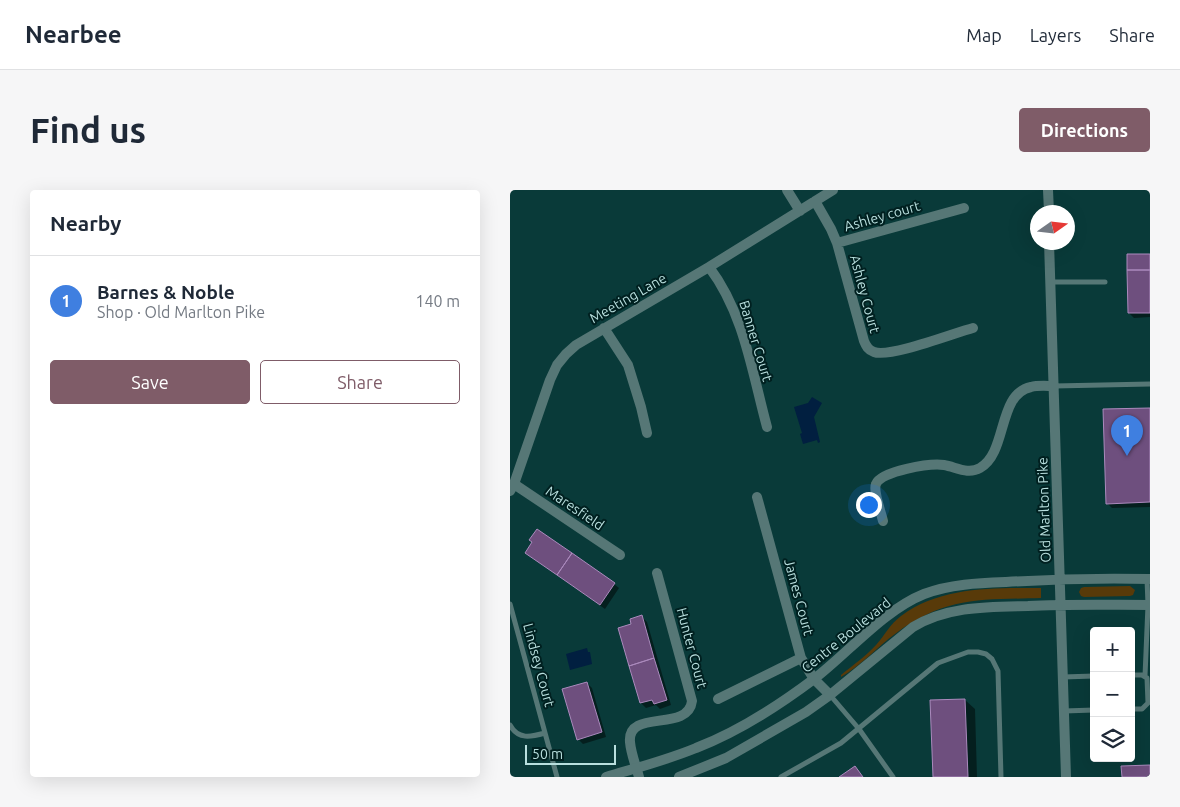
<!DOCTYPE html>
<meta charset="utf-8">
<style>
:root{--surface:#fff;--page:#f6f6f7;--text:#1f2937;--muted:#747a83;--line:#e0e1e3;--accent:#7f5c68}
body{margin:0;font-family:Ubuntu,sans-serif;background:var(--page);color:var(--text)}
.controls{position:absolute;right:15px;bottom:15px;display:grid;overflow:hidden;border-radius:5px;box-shadow:0 5px 20px #0002}
.controls button{width:45px;height:45px;display:grid;place-items:center;padding:0;border:0;border-bottom:1px solid var(--line);background:var(--surface);color:var(--text);font:25px sans-serif}
.compass{position:absolute;left:520px;top:15px;width:45px;height:45px;border-radius:50%;background:var(--surface);box-shadow:0 5px 20px #0002;rotate:76deg}
.scale{position:absolute;left:15px;bottom:12px;width:91px;box-sizing:border-box;padding-left:5px;border:2px solid #b8dfde;border-top:0;font-size:14px;line-height:18px;white-space:nowrap;color:#b8dfde;-webkit-text-stroke:4px #002020;paint-order:stroke}
.you{position:absolute;left:358px;top:314px;width:18px;height:18px;margin:-12px;border:4px solid #fff;border-radius:50%;background:#1a73e8;box-shadow:0 0 0 8px #1a73e833}
.badge{display:grid;place-items:center;width:32px;height:32px;border-radius:50%;background:var(--accent);color:#fff;font-size:16px;font-weight:700}
.pin{position:absolute;translate:-50% -41px;filter:drop-shadow(0 1px 2px #0008)}
.pin::after{content:'';position:absolute;top:26px;width:18px;height:15px;background:inherit;clip-path:polygon(0 0,100% 0,50% 100%)}
.list{margin:0;padding:0;list-style:none}
h2{display:flex;justify-content:space-between;align-items:center;height:65px;margin:0;padding:0 20px;font-size:21px}
h2 small{font-size:16px;font-weight:400;color:var(--muted)}
.list li{display:grid;grid-template-columns:32px 1fr auto;gap:15px;align-items:center;box-sizing:border-box;height:90px;padding:0 20px;border-top:1px solid var(--line)}
.list b{display:block;font-size:19px;white-space:nowrap}
.list p{margin:0;font-size:16px;white-space:nowrap;color:var(--muted)}
.list em{font-size:16px;font-style:normal;color:var(--muted)}
.actions{display:flex;gap:10px;padding:15px 20px}
.actions a{flex:1;padding:11px 0;border:1px solid var(--accent);border-radius:5px;text-align:center;font-size:18px;color:var(--accent)}
.actions .main{background:var(--accent);color:#fff}
.icon{flex:none;width:28px;height:28px;fill:none;stroke:currentColor;stroke-width:2;stroke-linecap:round;stroke-linejoin:round}
.map{position:relative;flex:none;width:640px;height:587px;overflow:hidden;border-radius:5px}
header{display:flex;align-items:center;gap:30px;box-sizing:border-box;height:70px;padding:0 25px;background:var(--surface);border-bottom:1px solid var(--line)}
header strong{font-size:24px}
nav{display:flex;gap:28px;margin-inline-start:auto;font-size:18px}
.intro{display:flex;align-items:center;justify-content:space-between;box-sizing:border-box;height:120px;padding:0 30px}
h1{margin:0;font-size:35px}
.button{padding:12px 22px;border-radius:5px;background:var(--accent);color:#fff;font-size:18px;font-weight:700}
main{display:flex;gap:30px;padding:0 30px}
aside{flex:1;background:var(--surface);border-radius:5px;box-shadow:0 5px 20px #0002}
.map>svg:first-child{display:block}
.green{fill:#583a09}
.water{fill:#011f40}
.shadow{fill:#0007}
.building{fill:#6e4f7e;stroke:#ab8abd}
.lines{fill:none;stroke-linecap:round;stroke-linejoin:round}
.service{stroke:#567776;stroke-width:5}
.minor{stroke:#567776;stroke-width:10}
.tertiary{stroke:#567776;stroke-width:10}
.labels{text-anchor:middle;dominant-baseline:central;stroke-width:4;stroke-linejoin:round;paint-order:stroke}
.street-label{font-size:14px;fill:#b8dfde;stroke:#002020}
</style>
<header>
<strong>Nearbee</strong>
<nav><a>Map</a><a>Layers</a><a>Share</a></nav>
</header>
<div class="intro"><h1>Find us</h1><a class="button">Directions</a></div>
<main>
<aside>
<h2>Nearby<small></small></h2>
<ul class="list">
<li><span class="badge" style="background:#3f7fe0">1</span><div><b>Barnes &amp; Noble</b><p>Shop · Old Marlton Pike</p></div><em>140 m</em></li>
</ul>
<div class="actions"><a class="main">Save</a><a>Share</a></div>
</aside>
<div class="map">
<svg width="640" height="587" viewBox="0 0 640 587">
<rect width="100%" height="100%" fill="#093a39"/>
<path class="green" d="M620,396l5,4 -2,5 -3,1 -46,1 -3,-1 -2,-4 2,-4 3,-1z
M531,398v10c-60,2 -95,-2 -146,36 -18,13 -33,31 -54,43v-2c12,-10 25,-19 35,-30 9,-10 14,-21 25,-29 40,-30 93,-28 140,-28z"/>
<path class="water" d="M302,207l10,6 -8,14 6,25 -2,1 -1,-3 -14,4 -3,-10 2,-1 -8,-26 14,-4z
M77,458l1,4h2l2,12 -22,6 -4,-16z"/>
<path class="shadow" d="M640,65v62l-16,1 -5,-5z
M640,219v98l-38,1 -5,-5z
M16,363l88,31 5,4 -14,21z
M132,427l5,5 24,83 -11,4 -4,-4 -10,3 -5,-5 -21,-74 12,-4z
M77,493l5,5 14,49 -23,7 -5,-5z
M455,510l10,9 2,68h-43z"/>
<path class="building" d="M617,64h23v16h-23z
M617,80h23v43h-22z
M640,218v94l-44,2 -3,-95z
M27,339l35,24 -15,22 -32,-22 7,-11 -3,-2z
M62,363l43,30 -15,22 -43,-30z
M132,425l12,43 -25,8 -11,-38 13,-4 -1,-5z
M144,468l13,42 -13,4 -2,-4 -12,3 -11,-37z
M77,492l15,50 -25,8 -15,-51z
M455,509l3,78h-35l-3,-77z
M640,575v12h-28l-1,-11z
M345,576l8,11h-24z"/>
<g class="lines">
<path class="service" d="M541,92h54
M544,196l96,-2
M0,414l47,173
M621,485h11l5,3 1,25 -6,6h-11
M635,486l3,-71 -1,-26
M553,487l31,-1
M320,505l29,34 34,48
M554,521l30,-1
M0,535c8,15 21,12 35,8
M271,587l60,-34 97,-80 30,-11h10l8,2 6,5 6,12 3,106"/>
<path class="minor" d="M277,0l13,21
M305,11l16,28 6,14 27,98c2,5 4,9 10,11 16,6 80,-19 99,-24
M327,53l127,-35
M199,77c35,46 43,105 58,160
M94,138l24,37 13,42 6,26
M4,294l106,71
M0,301l4,-7 36,-104 7,-15 9,-11 10,-9 133,-78 124,-77
M247,307l44,161 13,21 16,16
M373,331c-2,-9 -10,-30 -7,-37 5,-13 54,-21 68,-19 12,2 24,10 36,3 28,-16 17,-74 51,-81 7,-2 16,-1 23,-1
M208,509l83,-41
M129,587c-3,-11 -8,-23 -9,-35 -3,-34 58,-9 62,-41l-35,-128"/>
<path class="tertiary" d="M538,0l1,22
M539,52l17,535
M96,587c30,-9 61,-17 90,-29 42,-16 82,-42 118,-69 34,-26 70,-69 110,-85 26,-10 55,-11 82,-12 48,-3 96,-4 144,-3
M169,587l47,-19 80,-46 24,-17 83,-68c35,-21 75,-20 115,-21 41,-2 81,-1 122,-1"/>
</g>
<g class="labels">
<g class="street-label">
<text transform="translate(372 26) rotate(-16)">Ashley court</text>
<text transform="translate(355 104) rotate(75)">Ashley Court</text>
<text transform="translate(118 108) rotate(-30)">Meeting Lane</text>
<text transform="translate(246 151) rotate(73)">Banner Court</text>
<text transform="translate(65 318) rotate(34)">Maresfield</text>
<text transform="translate(534 320) rotate(-92)">Old Marlton Pike</text>
<text transform="translate(289 407) rotate(75)">James Court</text>
<text transform="translate(336 445) rotate(-39)">Centre Boulevard</text>
<text transform="translate(182 458) rotate(75)">Hunter Court</text>
<text transform="translate(29 475) rotate(75)">Lindsey Court</text>
</g>
</g>
</svg>
<div class="controls">
<button>+</button>
<button>−</button>
<button><svg class="icon" aria-label="layers" viewBox="0 0 24 24"><path d="M12 4l9 5-9 5-9-5zM3 14l9 5 9-5"/></svg></button>
</div>
<svg class="compass" viewBox="-18 -18 36 36"><path d="M0-13l5 13h-10z" fill="#e53935"/><path d="M0 13l5-13h-10z" fill="#747a83"/></svg>
<div class="scale">50 m</div>
<div class="you"></div>
<div class="pin badge" style="left:617px;top:266px;background:#3f7fe0">1</div>
</div>
</main>
